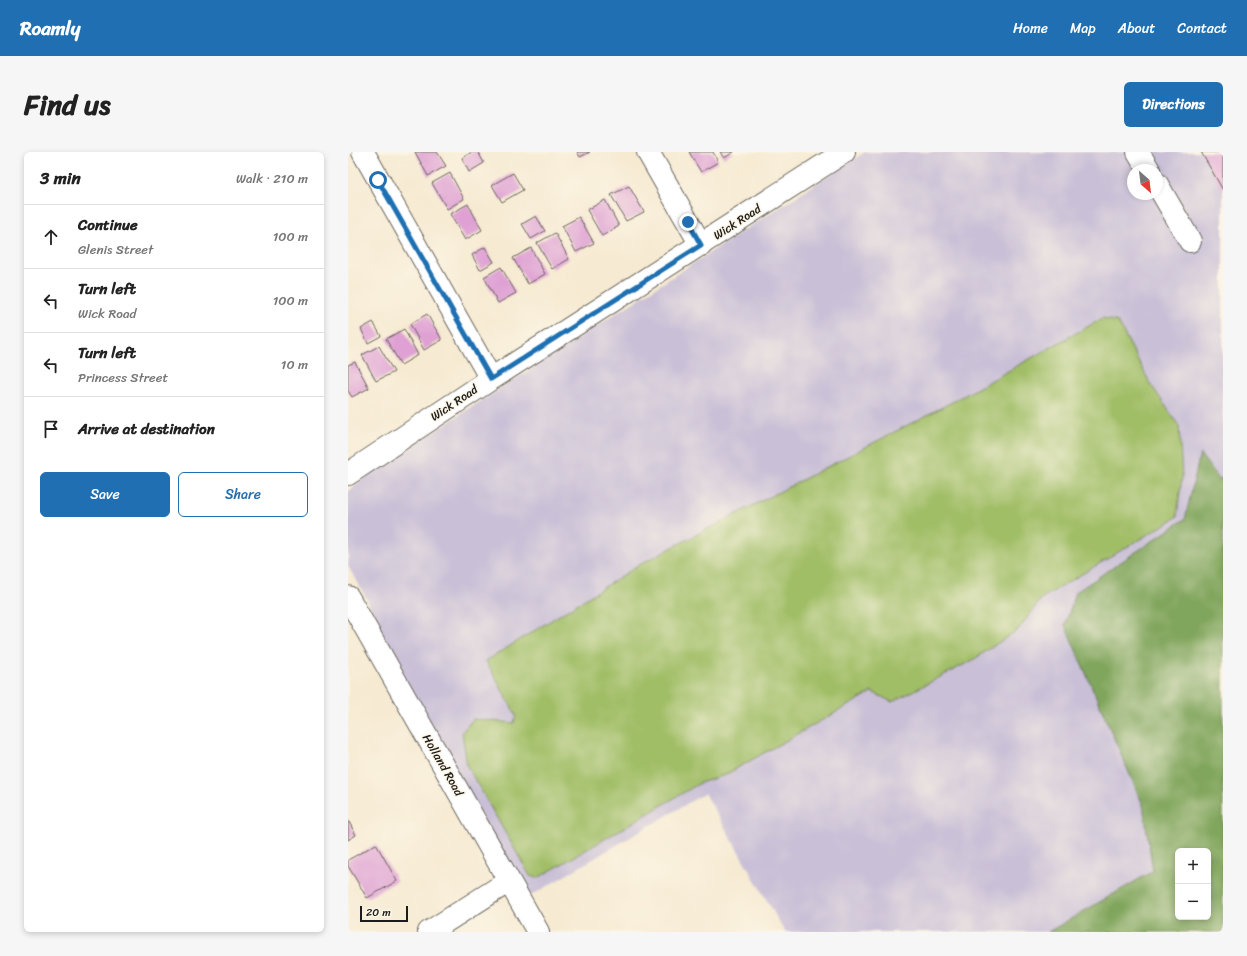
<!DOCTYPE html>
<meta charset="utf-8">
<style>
:root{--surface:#fff;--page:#f6f6f6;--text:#222;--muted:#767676;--line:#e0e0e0;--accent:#1f6fb2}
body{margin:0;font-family:Sriracha,sans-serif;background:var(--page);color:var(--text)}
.controls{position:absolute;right:12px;bottom:12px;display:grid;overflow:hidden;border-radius:6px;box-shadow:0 2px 6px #0003}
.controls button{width:36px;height:36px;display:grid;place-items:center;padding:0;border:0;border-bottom:1px solid var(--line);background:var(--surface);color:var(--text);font:20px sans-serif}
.compass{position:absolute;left:779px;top:12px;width:36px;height:36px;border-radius:50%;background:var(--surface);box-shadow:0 2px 6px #0003;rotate:152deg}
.scale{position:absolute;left:12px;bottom:10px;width:48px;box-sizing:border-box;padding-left:4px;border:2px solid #1c1c1c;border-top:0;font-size:11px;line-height:14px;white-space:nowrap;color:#1c1c1c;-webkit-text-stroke:3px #fcf5e5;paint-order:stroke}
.stop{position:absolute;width:12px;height:12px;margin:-9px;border:3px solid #1f6fb2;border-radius:50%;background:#fff}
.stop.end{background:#1f6fb2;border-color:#fff;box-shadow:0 1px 4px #0008}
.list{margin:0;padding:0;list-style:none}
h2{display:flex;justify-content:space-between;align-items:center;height:52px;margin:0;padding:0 16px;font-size:17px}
h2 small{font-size:13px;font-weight:400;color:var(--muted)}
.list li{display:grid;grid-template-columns:26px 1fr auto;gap:12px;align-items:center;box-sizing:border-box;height:64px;padding:0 16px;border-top:1px solid var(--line)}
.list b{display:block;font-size:15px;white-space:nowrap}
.list p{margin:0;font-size:13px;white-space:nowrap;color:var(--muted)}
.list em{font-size:13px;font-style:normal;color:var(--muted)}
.actions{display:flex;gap:8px;padding:12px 16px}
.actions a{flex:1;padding:9px 0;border:1px solid var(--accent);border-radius:6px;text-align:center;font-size:14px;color:var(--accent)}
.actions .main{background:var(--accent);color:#fff}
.icon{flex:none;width:22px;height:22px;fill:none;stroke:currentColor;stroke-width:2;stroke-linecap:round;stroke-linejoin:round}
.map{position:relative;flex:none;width:875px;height:780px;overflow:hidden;border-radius:6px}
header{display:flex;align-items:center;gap:24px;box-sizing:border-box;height:56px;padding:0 20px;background:var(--accent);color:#fff}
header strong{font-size:19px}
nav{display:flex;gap:22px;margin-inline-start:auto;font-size:14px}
.intro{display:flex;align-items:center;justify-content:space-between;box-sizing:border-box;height:96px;padding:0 24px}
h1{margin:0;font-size:28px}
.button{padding:10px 18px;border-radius:6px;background:var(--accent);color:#fff;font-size:14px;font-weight:700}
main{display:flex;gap:24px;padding:0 24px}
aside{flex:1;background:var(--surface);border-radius:6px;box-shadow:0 2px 6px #0003}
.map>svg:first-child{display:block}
.industrial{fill:#c9bfd7;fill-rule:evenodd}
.green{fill:#a0be66;stroke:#5e6d41}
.forest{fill:#80a55b;stroke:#4e603c;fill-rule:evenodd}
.building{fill:#dfa1d4}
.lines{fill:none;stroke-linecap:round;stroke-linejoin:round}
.minor-casing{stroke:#68645c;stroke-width:24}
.minor{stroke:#fff;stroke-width:22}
.route{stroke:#1f6fb2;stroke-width:5}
.labels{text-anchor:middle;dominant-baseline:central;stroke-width:3;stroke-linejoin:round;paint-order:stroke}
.street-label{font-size:12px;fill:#1c1c1c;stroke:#fcf5e5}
</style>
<header>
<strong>Roamly</strong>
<nav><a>Home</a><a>Map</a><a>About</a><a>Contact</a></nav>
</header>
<div class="intro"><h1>Find us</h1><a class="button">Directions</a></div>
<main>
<aside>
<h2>3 min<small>Walk · 210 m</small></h2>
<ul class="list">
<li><svg class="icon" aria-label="ahead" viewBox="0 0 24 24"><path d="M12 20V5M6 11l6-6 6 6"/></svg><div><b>Continue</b><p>Glenis Street</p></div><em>100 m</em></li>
<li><svg class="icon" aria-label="left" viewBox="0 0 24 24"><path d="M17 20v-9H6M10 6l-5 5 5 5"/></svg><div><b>Turn left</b><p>Wick Road</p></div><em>100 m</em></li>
<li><svg class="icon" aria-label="left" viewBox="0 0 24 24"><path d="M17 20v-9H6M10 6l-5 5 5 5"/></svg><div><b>Turn left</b><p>Princess Street</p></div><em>10 m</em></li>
<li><svg class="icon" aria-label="arrive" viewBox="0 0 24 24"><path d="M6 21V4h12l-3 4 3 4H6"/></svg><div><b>Arrive at destination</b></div></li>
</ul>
<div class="actions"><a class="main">Save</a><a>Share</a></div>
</aside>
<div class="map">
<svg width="875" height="780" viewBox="0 0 875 780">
<rect width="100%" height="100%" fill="#fcf5e5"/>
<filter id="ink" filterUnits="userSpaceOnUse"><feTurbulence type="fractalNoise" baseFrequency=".025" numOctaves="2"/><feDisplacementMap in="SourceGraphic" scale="8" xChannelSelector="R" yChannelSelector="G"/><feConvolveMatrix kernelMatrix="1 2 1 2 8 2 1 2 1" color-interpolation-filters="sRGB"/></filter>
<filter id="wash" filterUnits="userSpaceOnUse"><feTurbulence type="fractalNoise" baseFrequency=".012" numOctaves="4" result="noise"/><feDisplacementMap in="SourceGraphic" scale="16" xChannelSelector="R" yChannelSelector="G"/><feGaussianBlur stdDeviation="0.9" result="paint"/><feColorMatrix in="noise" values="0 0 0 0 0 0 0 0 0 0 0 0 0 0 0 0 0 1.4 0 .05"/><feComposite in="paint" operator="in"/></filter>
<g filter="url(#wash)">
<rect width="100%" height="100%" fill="#f6ead2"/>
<path class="industrial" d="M517,0h358v780h-438l-80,-139 -178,105 -137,-246 -23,-52 -19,-34v-74l22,-19zM785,18h24v24h-24zM830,699h30v66h-30z"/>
<path class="green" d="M755,166l15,4 32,61 29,43 3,50 -5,41 -135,81 -23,31 -46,31 -81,42 -20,-10 -147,83 -25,8 -162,95 -8,-2 -63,-110 -5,-34 11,-13 41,4 2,-8 -30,-54 158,-99 312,-162z"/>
<path class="forest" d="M852,302l19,25 4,-1v454h-175l105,-61 -10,-66 -78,-180 11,-33 109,-73zM830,699h30v66h-30z"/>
<g id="blocks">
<path class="building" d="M67,0h22l9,14 -18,10z
M124,0h6l6,11 -15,9 -7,-14z
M229,0h13l-10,5z
M341,0h24l5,10 -17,10z
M372,0h14l-10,6z
M853,0h22v38z
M102,21l14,26 -17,10 -15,-26z
M165,21l10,17 -21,12 -10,-17z
M281,34l15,26 -18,9 -15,-26z
M257,48l14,26 -17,10 -15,-26z
M120,52l14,26 -17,10 -15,-26z
M188,64l9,15 -14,8 -9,-15z
M231,65l15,26 -18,9 -14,-26z
M207,81l14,26 -17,10 -15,-26z
M137,95l9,15 -14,8 -8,-15z
M183,96l14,26 -17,10 -15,-26z
M153,115l15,26 -18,10 -14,-26z
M79,162l15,26 -18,10 -14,-26z
M25,170l8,14 -13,7 -7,-14z
M56,177l14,26 -17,10 -15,-26z
M31,194l15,26 -18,9 -14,-26z
M7,210l14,26 -17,9 -4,-6v-26z
M0,668l8,15 -8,5z
M28,692l21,37 -30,17 -19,-32v-6z"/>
</g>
</g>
<g filter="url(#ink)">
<use href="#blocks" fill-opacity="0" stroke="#68645c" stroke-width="1"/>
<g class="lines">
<defs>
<path id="minor" d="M15,0l128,227
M300,0l53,93
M790,0l11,18
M809,32l33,57
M0,322l143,-95 353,-227
M0,445l190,335
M81,780l80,-51"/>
</defs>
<use href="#minor" class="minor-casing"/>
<use href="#minor" class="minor"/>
</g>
</g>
<g class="lines" filter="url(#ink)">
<path class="route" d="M30,28l113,199 210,-134 -13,-23"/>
</g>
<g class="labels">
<g class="street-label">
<text transform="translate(389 70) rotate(-33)">Wick Road</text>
<text transform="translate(106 251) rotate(-34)">Wick Road</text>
<text transform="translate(95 613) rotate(60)">Holland Road</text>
</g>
</g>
</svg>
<div class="controls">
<button>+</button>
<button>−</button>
</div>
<svg class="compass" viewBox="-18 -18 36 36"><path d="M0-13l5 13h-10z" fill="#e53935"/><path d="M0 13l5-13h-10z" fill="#767676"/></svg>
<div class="scale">20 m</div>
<div class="stop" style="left:30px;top:28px"></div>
<div class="stop end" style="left:340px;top:70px"></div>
</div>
</main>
